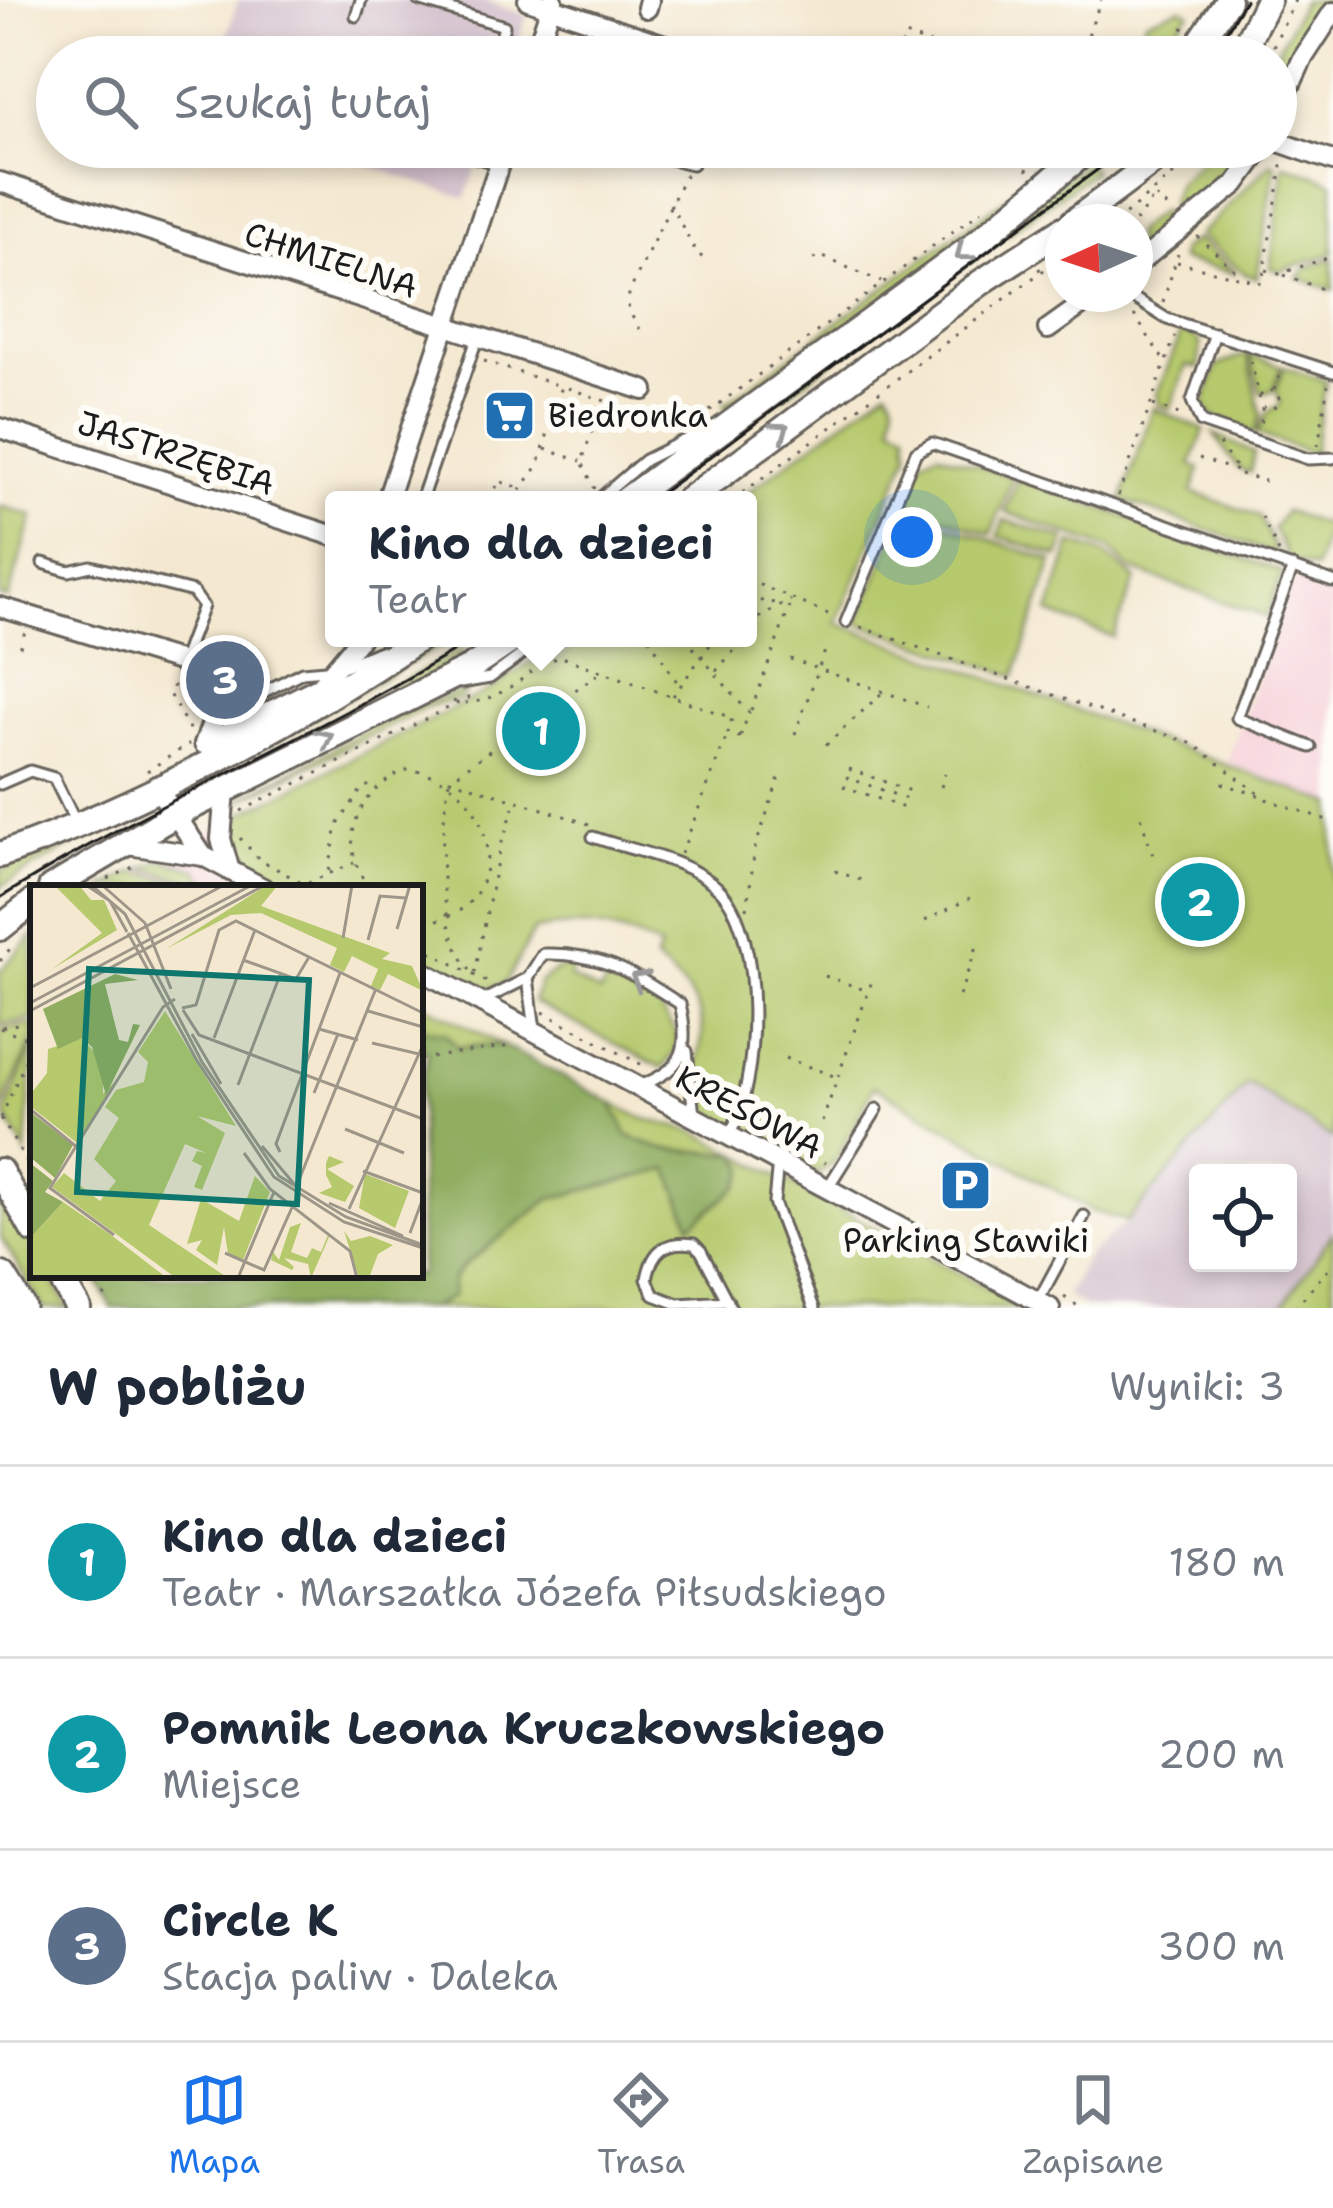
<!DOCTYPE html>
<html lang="pl">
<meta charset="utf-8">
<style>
:root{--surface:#fff;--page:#f2f2f3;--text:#1f2937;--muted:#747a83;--line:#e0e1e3;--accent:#1a73e8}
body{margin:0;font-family:"Shantell Sans",sans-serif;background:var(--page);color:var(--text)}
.controls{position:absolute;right:36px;bottom:36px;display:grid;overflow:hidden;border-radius:12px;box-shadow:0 6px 18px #0003}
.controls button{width:108px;height:108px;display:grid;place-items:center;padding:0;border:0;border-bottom:3px solid var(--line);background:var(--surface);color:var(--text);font:60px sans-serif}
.compass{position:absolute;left:1045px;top:204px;width:108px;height:108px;border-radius:50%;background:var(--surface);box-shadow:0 6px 18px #0003;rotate:267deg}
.you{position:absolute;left:912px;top:537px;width:42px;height:42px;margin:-30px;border:9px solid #fff;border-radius:50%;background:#1a73e8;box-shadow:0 0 0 18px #1a73e833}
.badge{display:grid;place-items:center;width:78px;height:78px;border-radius:50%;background:var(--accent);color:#fff;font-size:39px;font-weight:700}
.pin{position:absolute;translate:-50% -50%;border:6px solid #fff;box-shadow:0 3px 12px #0006}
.popup{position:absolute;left:325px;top:491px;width:432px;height:156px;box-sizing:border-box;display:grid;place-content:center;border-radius:12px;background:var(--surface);filter:drop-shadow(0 3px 9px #0005);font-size:39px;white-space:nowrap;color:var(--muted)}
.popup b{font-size:45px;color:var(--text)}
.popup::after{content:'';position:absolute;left:50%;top:100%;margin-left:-24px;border:24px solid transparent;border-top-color:var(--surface)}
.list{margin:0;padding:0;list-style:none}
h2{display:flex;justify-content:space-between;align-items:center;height:156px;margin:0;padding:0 48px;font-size:51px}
h2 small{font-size:39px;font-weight:400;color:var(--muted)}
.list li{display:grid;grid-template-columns:78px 1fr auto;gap:36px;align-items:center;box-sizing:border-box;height:192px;padding:0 48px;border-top:3px solid var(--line)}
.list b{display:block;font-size:45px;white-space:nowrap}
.list p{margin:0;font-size:39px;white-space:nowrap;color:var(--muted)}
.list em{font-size:39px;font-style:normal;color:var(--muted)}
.icon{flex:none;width:66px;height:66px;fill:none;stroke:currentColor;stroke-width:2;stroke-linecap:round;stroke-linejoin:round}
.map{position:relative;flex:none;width:1333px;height:1308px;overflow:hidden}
.search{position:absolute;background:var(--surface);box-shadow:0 6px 18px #0003;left:36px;right:36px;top:36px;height:132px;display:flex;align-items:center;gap:30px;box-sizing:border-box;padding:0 42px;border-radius:66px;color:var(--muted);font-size:45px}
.sheet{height:732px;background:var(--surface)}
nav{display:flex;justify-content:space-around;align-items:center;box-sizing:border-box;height:168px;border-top:3px solid var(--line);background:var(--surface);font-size:33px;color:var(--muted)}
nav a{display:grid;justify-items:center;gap:6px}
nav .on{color:var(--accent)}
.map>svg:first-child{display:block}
.built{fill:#f6cfd8}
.industrial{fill:#d1bdca;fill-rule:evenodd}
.green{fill:#b6c96d;stroke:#697244;stroke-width:3}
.forest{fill:#90ad60;stroke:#56643e;stroke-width:3}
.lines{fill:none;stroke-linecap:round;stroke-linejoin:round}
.service-casing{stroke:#68635b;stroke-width:15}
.minor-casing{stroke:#68635b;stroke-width:24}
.secondary-casing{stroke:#68635b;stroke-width:30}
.motorway-casing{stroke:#68635b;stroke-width:39}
.path{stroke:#68635b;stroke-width:3;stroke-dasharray:3 9;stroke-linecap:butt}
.service{stroke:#fff;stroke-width:9}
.minor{stroke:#fff;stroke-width:18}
.secondary{stroke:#fff;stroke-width:24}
.motorway{stroke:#fff;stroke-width:33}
.tram{stroke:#1c1c1c;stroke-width:3}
.oneway{stroke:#999}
.labels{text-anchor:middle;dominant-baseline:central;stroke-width:12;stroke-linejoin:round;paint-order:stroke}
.street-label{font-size:33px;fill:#1c1c1c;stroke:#fdfcf7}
.poi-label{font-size:33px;fill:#1c1c1c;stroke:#fdfcf7;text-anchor:start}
.inset-road{fill:none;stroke:#9e9688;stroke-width:3}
.view{fill:#0f766e;fill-opacity:0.15;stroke:#0f766e;stroke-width:6}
.inset-edge{fill:none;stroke:#1c1c1c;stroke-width:6}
</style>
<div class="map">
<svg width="1333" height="1308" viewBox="0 0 1333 1308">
<rect width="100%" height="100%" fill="#fdfcf7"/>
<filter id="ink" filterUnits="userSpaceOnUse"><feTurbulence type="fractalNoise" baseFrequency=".00833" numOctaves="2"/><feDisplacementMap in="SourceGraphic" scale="24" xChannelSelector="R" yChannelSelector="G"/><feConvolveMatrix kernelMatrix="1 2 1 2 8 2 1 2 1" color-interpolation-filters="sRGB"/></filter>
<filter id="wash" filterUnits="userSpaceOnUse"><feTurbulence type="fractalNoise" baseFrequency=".004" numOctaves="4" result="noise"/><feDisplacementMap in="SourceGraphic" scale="48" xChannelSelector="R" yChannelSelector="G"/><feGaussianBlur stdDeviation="2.7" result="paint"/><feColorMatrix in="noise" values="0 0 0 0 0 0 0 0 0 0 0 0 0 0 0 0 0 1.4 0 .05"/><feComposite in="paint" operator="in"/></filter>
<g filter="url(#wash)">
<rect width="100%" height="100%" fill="#f4e8d0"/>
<path class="built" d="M1293,579l40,12v213l-106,-42z
M227,821l24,47 36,20h-186l63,-28z"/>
<path class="industrial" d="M238,0h243l46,15 -14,42h-293z
M311,147h172l-17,51z
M1248,1083l85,56v94l-52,75h-195l-19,-12 21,-41 39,-34zM1198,1173h90v90h-90z"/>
<path class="green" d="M1303,0h28l-55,100 -2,-43z
M1181,8l9,4 -37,45h-21l14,-37z
M1060,147h18c-111,93 -225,191 -351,262l-3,-4 307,-225z
M1215,147h40l-70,75 -15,-18 7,-21z
M1087,161l7,10 -453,329z
M1271,163l5,1 -19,114 -13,-5 -45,-38z
M1284,164l49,18v71l-54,18 -9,-3z
M1161,211l17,15 -43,33v-28z
M1196,239l37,32 1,2 -54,-13 1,-10z
M1333,258v32l-35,-12 8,-10z
M1182,331l18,10 -1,27 -12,-3 -17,44 -11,-4 -2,-11z
M1247,354l14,61 -6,18 -43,-17 -8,-11 13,-39z
M1250,355l31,11 -9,25 -11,2z
M1284,367l42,14 -13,73 -55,-20 9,-22 14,-8 -5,-14z
M888,388l7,13 -2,23 14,6 2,23 -72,170 496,181v335l-85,-56 -121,138 -35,-10 -218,-125 -38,75 -18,13c-27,-15 -96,-44 -112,-67 -35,-51 40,-77 -51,-146l5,-13c-44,-23 -77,-26 -126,-18l-29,54 -28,7 -57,-31v-72c-64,0 -183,22 -193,-67l265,-132 44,-31 25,-1 20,-19h167v-138h-11z
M1153,408l51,22 -13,35 9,4 -8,23 67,24 19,39 -156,-55z
M1214,434l40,19 -4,20 -12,-5z
M937,452l76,25 -22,57 -87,-31 18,-44z
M1018,479l265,93 -17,45 -136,-48 -20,-20 -105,-37z
M0,506l33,10 -25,83 -8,-2z
M904,510l149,51 -38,115 -157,-53z
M1285,511l43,15 -13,43 -26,-9 -16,-31z
M1004,520l62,19 -7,18 -61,-21z
M1072,543l33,11 31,25 -23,58 -64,-24z
M436,638h19l-162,91z
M462,649l5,8 -276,138z
M467,690l-6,9 -31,7 -198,98 169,-94z
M133,810l-133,77v-15z
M164,860l33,9 12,15 -67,-16z
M135,872l74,16h-108z
M33,935v84l-33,6v-54z
M562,967h12l-5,10 31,16 7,-12 50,24 20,29 -2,18 -12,16 -130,-66 6,-20z
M420,1002l82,43 -45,2 -12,-14 -25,-5z
M33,1024v15l-32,71 -1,-80z
M33,1044l-7,109 -21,-39z
M613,1103l29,15 54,14 328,176h-593l22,-12 -1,-16 10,-13 88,-68 120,-30 21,55 46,-70 -76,-5 -34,-14z
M0,1189l33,58v28h16l19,33h-25l-43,-72z
M1333,1233v75h-52z"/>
<path class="forest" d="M420,1028l25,5 12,14 45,-2 111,58 14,32 34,14 77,5 8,15 -7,17 -48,39 -22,-56 -119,30 -88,68 -10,13 1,16 -22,12h-319l-18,-33h326v-182l8,-41 -8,-3z"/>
</g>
<g filter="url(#ink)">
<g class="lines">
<defs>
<path id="service" d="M418,0l86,26 -8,31
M356,16l5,-16
M397,57l3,-9 31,9
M438,147l61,17
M617,147l75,17 13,-17
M1127,294l40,25 166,53
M1215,333l-23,68 9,21 107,37 25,-1
M421,500l56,-161
M598,500l47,-40 62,-31
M43,563l26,8 22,-5 102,26 10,14 -21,56
M1293,567l-56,151 74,29
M846,622l70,-170 16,-9 401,139
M461,683l29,-5 54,-40
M214,718l88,-46 35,-3 43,-18
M0,784l30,-13 24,7 21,43
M593,837c39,14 96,22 126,52 46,45 41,195 10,246
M484,1000l44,-22
M535,1029l-7,-51 15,-24c58,-2 89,19 137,50 10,43 5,65 -39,81
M687,1051l7,65
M778,1161l-4,42 40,105
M828,1187l49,-78
M728,1301l-50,3 -24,-9 -7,-16c5,-28 18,-39 47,-35l7,7 30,57
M1038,1301l46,-85"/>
<path id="minor" d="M528,0l173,57
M647,8l2,-8
M534,57l19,-57
M1276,116l27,-58 30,-46
M1276,141l57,20
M0,182l644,208
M1135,266l101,-82 27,-37
M1048,329l49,-35
M0,428l334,108
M387,500l118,-353
M0,607l182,55 32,56 -10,26
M204,744l116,-58 40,-48
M156,786l47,70 60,32
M225,790l-4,49 9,32
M121,844l82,12
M420,970l630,338"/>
<path id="secondary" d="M1190,57l38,-57
M1239,57l29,-57
M1073,222l100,-75
M626,500l347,-254 118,-99
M688,500l295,-219 80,-52
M0,855c144,-50 293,-132 420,-217
M51,888l122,-72 297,-148 45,-30
M0,928l33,-26
M0,1171l33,59
M59,1275l19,33"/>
<path id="motorway" d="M0,1279l18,29"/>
</defs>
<use href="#service" class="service-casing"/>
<use href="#minor" class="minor-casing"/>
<use href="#secondary" class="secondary-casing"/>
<use href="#motorway" class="motorway-casing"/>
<path class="path" d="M562,35l66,22
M898,57l7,-22 63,22
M1080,57l21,-57
M1159,57l26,-31
M1268,57l27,-57
M957,147l14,4
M1032,158l3,-11
M1027,171l1,-8 21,-16
M1156,197l17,15
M670,204l28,51 12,5
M1116,222l91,-75
M1135,222l20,-26
M1197,236l42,38
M813,259l8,-3 60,26
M1177,262l85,21 21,-122
M1038,270l25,-13
M1266,270l13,4 54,-18
M1284,275l49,18
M1163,302l15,-48
M1134,315l31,47
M640,329l-12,-19 1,-17 57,-120
M484,361l76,25
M1251,361l12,53 -4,13
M1274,390l7,-19
M1260,396l7,-6 10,2 3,10 -8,7 -9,-2
M1153,405l31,11
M700,418l282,-208
M1219,444l20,28
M1318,446l10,-61
M545,449l36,12
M1199,458l38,13
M1240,474l25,7
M595,489l-13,-27 19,-60
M1118,496l57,-160
M492,500l6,-19 26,8
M513,500l25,-34 24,-80 46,16
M733,500l315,-233
M1262,517l17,35
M748,580l87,37
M748,599l28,4
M748,624l43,-24
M860,627l333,117 73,55 67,23
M649,638l30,47
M685,638l64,75 -9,24
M20,647l5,-16
M543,658l7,4 9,-6 173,62 -4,15 20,7
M790,659l137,48
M716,671l29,-33
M174,685l-5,9 23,40
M673,696l42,-58
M453,701c35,12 91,-35 111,-63
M751,710l41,-109
M795,734l31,-86
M826,745l56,-52
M849,769l61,22
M147,771l42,-27
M846,777l61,22
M449,781c-9,51 -14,147 21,189
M1222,783l38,13
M843,786l61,22
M941,787l4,-13
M241,811l233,-116
M1141,817l14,45
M589,824l-139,-45 152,-108
M240,838l19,21 52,29
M681,854l47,-121
M329,871l8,-45 26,-39 9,-2
M835,871l29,10
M108,879l29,-14
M308,883l46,-20
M369,888c-34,-47 -12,-95 36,-118 97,4 115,149 15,152
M747,909l8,-61 24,-70
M925,921l45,-23
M420,946l67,36
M0,961l14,-17
M475,973l24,-122 17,-49
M825,976l43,15
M959,996l20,-55
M543,1012l103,55
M2,1027l31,-6
M0,1028l33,12
M785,1058l49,18
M420,1059l91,-13
M708,1099l17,10
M1,1118l32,-75
M1,1118l32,56
M750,1122l76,41
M822,1122l51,-144
M90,1275l17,24
M1064,1297l17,11
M1295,1308l38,-45"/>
<use href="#service" class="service"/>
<use href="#minor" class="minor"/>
<use href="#secondary" class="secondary"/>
<use href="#motorway" class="motorway"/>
<path class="tram" d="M1211,57l34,-57
M652,500l476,-353
M0,898c153,-97 322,-164 475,-260"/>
</g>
<defs><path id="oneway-chevron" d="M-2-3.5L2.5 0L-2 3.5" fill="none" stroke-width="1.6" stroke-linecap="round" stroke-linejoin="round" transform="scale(3)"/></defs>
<g class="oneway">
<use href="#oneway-chevron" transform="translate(963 253) rotate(142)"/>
<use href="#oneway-chevron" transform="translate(781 430) rotate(-36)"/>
<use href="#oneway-chevron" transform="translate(325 738) rotate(-27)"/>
<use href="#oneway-chevron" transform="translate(639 979) rotate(-150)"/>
</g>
</g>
<defs>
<symbol id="supermarket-square" viewBox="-11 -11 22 22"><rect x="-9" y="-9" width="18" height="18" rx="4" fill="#1f6fb2" stroke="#fdfcf7"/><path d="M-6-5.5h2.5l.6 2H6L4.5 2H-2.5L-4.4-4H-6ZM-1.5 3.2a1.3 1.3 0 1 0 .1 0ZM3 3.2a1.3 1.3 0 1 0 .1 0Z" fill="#fff"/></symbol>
<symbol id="parking-square" viewBox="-11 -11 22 22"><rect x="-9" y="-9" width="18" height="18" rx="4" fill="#1f6fb2" stroke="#fdfcf7"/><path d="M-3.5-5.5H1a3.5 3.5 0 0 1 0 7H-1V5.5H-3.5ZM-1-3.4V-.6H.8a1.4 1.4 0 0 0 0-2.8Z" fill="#fff"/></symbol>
</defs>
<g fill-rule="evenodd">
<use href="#supermarket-square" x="480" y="386" width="59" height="59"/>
<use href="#parking-square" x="936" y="1156" width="59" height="59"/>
</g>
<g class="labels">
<g class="street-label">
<text transform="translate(331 260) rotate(18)">CHMIELNA</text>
<text transform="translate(176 453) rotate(18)">JASTRZĘBIA</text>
<text transform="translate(749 1112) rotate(28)">KRESOWA</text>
</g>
<g class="poi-label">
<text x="548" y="415">Biedronka</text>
<text x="966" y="1240" text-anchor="middle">Parking Stawiki</text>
</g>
</g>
<g transform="translate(30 885)">
<rect width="393" height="393" fill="#f4e8d0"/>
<path d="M49,0l12,15h13l13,30 -65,39 50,-36 -45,-45zM237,0h11l-17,21 129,47 -8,6 30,7 11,25 -35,-17 -8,16 -9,-4 7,-17 -26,-13 -8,16 -14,-7 7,-17 -76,-35 -30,2 -65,34zM135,126l71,115 -39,-10 28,17 -23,57 -8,-3 8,-21 -10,-5 5,-10 9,2 -21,-9 -36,81 79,53h-52l-124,-91 12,-14 36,28 16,-20 -22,-22 25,-41 -14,-11 11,-17 28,-8 4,-20 -10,-10zM52,153l21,24v32l17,-18 -43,67 -47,-37v-11l17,-22 1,-24zM299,271l15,6 -17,7 27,17 -9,16 -26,-9 13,-6 -6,-12v-12zM335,289l44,17 -14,37 -36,-20zM225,291l15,16 -27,68 -15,-6 -4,-27 -7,38 -21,-15 6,-10 -15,4 14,-45 38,22zM33,317l48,33 56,43h-137v-40zM271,338l-10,29 16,6 5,-10 9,4 7,-17 -15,-10 17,10 -19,43 -3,-14 -24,-6 10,9 -2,3 -21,-10 2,-8 6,8 11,-33zM314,346l7,10 19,-5 23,9 -15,9 -9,24h-10z" fill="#b6c96d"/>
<path d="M85,89l23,6 -33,4 14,56 9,2 5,-18 7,1 -34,70 -14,-48 -10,-9 -24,11 -15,-40zM0,227l43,33 -18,33 -25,-21zM0,278l23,18 -8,11 18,10 -33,36z" fill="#90ad60"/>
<path class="inset-road" d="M56,0l24,16 17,31M61,0l34,29 77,148 77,114 67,41 77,28M72,0l43,38M115,38l26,66M367,44l13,-44M98,48l68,126 78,118 70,45 79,26M313,53l9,-53M338,55l12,-44 26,2M213,75l53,19 13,-22M0,103l194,-103M0,118l222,-118M152,123l14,-3 23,-75 17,-9 187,92M153,125l16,25 224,84M0,126l235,-126M338,126l55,16M289,144l39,11M162,149l29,50M184,153l41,-108M342,158l47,11M208,200l42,-110M284,208l24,-59M0,224l48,39M315,244l59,24M232,261l33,39M250,267l-4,-8 64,-171M214,268l26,36 80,62 7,27M333,286l60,22M269,295l76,-189M299,318l74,33M319,324l74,-164M380,348l13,-35M84,350l-64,-47 113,-181 12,-8M195,368l39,17 30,-67M208,393l36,-86"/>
<path class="view" d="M59,84l220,11 -12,224 -220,-12z"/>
<rect width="393" height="393" class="inset-edge"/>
</g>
</svg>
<div class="controls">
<button><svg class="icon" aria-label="locate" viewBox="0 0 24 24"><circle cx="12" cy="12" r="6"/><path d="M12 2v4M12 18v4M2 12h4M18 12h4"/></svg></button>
</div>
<svg class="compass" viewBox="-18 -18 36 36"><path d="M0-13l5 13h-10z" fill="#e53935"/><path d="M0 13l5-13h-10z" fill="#747a83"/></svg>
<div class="you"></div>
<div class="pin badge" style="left:541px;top:731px;background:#0f9aa8">1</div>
<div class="popup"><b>Kino dla dzieci</b>Teatr</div>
<div class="pin badge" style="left:1200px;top:902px;background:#0f9aa8">2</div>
<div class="pin badge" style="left:225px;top:680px;background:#5c6f8a">3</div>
<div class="search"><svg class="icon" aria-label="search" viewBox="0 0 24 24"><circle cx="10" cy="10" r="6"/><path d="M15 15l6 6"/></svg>Szukaj tutaj</div>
</div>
<section class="sheet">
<h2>W pobliżu<small>Wyniki: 3</small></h2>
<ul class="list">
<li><span class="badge" style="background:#0f9aa8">1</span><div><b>Kino dla dzieci</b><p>Teatr · Marszałka Józefa Piłsudskiego</p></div><em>180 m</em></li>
<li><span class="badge" style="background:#0f9aa8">2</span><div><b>Pomnik Leona Kruczkowskiego</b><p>Miejsce</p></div><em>200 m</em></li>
<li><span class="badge" style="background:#5c6f8a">3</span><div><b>Circle K</b><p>Stacja paliw · Daleka</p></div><em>300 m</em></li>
</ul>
</section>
<nav>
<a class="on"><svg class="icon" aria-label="map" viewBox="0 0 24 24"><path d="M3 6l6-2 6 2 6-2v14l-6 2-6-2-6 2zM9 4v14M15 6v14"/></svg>Mapa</a>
<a><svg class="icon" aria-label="directions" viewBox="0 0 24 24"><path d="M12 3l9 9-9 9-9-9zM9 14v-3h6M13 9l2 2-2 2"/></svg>Trasa</a>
<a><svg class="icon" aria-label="saved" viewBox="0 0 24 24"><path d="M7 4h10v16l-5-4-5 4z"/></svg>Zapisane</a>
</nav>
